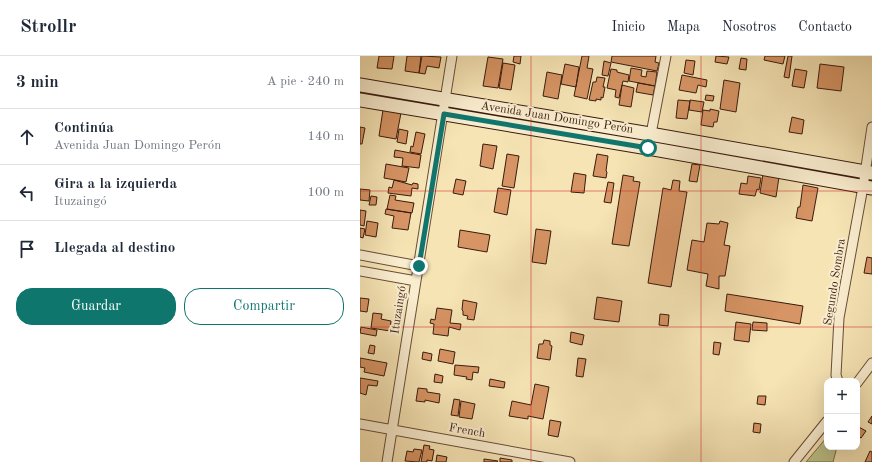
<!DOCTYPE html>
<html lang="es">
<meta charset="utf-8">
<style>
:root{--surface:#fff;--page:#f2f2f3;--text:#1f2937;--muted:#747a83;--line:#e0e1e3;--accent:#0f766e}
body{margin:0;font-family:"Old Standard TT",serif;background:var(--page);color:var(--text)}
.controls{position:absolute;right:12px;bottom:12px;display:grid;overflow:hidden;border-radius:8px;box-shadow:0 4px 16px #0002}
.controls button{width:36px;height:36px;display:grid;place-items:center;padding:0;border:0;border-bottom:1px solid var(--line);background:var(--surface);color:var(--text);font:20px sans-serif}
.stop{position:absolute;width:12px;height:12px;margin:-9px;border:3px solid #0f766e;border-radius:50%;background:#fff}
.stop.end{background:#0f766e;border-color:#fff;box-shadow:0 1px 4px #0008}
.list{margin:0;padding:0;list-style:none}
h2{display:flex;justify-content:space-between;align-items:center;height:52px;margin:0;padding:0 16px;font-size:17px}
h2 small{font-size:13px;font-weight:400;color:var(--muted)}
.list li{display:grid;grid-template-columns:26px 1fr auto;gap:12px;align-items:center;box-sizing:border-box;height:56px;padding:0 16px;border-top:1px solid var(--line)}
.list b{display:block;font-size:15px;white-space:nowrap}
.list p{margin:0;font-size:13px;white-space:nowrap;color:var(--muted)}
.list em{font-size:13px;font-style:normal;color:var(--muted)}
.actions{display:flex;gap:8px;padding:12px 16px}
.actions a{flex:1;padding:9px 0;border:1px solid var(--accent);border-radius:16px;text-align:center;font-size:14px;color:var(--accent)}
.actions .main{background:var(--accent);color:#fff}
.icon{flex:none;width:22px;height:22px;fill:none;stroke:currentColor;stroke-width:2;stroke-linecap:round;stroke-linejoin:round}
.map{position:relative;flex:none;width:512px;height:406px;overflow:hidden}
header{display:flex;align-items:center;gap:24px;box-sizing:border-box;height:56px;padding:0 20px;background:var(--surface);border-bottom:1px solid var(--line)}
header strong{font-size:19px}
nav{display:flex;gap:22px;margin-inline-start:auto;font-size:14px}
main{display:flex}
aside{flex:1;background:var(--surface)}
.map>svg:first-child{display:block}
.green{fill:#bec48c;stroke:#7c704d}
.building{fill:#d79464;stroke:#391b0e}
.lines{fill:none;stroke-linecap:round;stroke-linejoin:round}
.street-casing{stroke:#684d38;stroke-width:11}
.secondary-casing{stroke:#391b0e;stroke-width:15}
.street{stroke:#f9edcf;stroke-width:9}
.secondary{stroke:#f9edcf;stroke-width:13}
.route{stroke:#0f766e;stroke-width:5}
.grid{fill:none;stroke:#d62828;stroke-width:1;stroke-opacity:0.55}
.labels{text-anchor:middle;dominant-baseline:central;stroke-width:4;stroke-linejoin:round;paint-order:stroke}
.street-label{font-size:12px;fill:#391b0e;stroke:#f9edcf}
</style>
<header>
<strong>Strollr</strong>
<nav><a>Inicio</a><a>Mapa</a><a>Nosotros</a><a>Contacto</a></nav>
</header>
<main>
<aside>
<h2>3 min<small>A pie · 240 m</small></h2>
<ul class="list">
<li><svg class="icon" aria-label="ahead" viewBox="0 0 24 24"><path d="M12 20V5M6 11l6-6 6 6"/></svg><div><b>Continúa</b><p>Avenida Juan Domingo Perón</p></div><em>140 m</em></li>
<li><svg class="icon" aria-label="left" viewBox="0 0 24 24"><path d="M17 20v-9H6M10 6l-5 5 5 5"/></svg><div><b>Gira a la izquierda</b><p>Ituzaingó</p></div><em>100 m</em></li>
<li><svg class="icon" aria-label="arrive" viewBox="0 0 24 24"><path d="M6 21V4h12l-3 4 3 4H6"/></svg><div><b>Llegada al destino</b></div></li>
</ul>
<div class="actions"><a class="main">Guardar</a><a>Compartir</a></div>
</aside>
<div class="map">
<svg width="512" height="406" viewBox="0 0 512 406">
<rect width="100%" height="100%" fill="#f6e4b5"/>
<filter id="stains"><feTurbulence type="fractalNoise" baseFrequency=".005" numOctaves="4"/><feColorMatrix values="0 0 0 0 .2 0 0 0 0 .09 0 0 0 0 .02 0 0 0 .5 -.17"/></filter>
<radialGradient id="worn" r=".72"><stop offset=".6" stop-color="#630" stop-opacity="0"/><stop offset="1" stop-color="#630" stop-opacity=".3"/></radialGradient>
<path class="green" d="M467,381v10h10l-4,15h-27z"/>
<path class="building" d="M19,0h15l-2,13 -15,-1z
M47,0h14l-2,17 -14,-2z
M62,0l19,1 -2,11 -12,-2 -2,8 -6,-1z
M154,0h7l-1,8 -7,-2z
M222,0h7l-2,12 6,1 -6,30 -13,-3z
M252,0h44l-1,6 4,1 -2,8 -46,-9z
M356,0l13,1 -2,7 -12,-2z
M405,0h20l-2,8 -19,-4z
M428,0h4l-3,22 -5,-1z
M128,1l15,2 -5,29 -15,-2z
M381,2l6,1 -1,11 -7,-1z
M326,4l9,1 -2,14 -9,-2z
M244,5l7,2 -3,13 -6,-1z
M143,7l12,2 -4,25 -12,-2z
M205,8l14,3 -3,20 -15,-3z
M460,8l24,3 -3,24 -24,-3z
M271,12l11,2 -1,6 5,1 1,-6 10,1 -2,14 -26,-5z
M251,13l6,1v2l12,3 -1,7 -5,-1 -4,17 -4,-1 1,-7 -9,-2z
M435,13l12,2 -3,17 -12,-2z
M187,16l15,3 -4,24 -15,-3z
M322,19l25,5 -1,7 -8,-2 -2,8 -17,-3z
M237,21l8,1 -2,9h2l-2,11 -2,-1v3l-5,-1v2l-7,-1 4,-18h3z
M364,24l16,3 -4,29 -16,-3z
M278,27l17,3 -2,9 -17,-3z
M262,29l12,3 -3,19 -12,-2z
M346,39l8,1 -1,5 -8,-1z
M318,44l12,1 -3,18 -11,-1z
M330,44l14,2 -2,10 -13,-2z
M350,53l9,2 -2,11h-3l-1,5 -12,-2 2,-15 7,1z
M23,54l18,3 -5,26 -17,-3z
M432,61l12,3 -2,14 -13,-2z
M0,71l5,1 -3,16h-2z
M39,73l9,2 -2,13 -9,-2z
M56,76l9,2 -4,20 -11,-2 1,-6 2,1z
M123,88l14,2 -4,23 -13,-3z
M35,94l26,5 -2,13 -17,-2 1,-8 -9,-1z
M147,98l12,2 -5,32 -12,-2z
M237,98l11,2 -2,15 1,1 -1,6 -13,-2z
M26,108l23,4 -3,14 -22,-4z
M332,108l8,1 -3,17 -8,-1z
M214,117l12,2 -2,18 -13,-1z
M403,118l16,3 -3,20 -16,-4z
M263,119l11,2 -1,4 7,1 -11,64 -17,-2z
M388,120l13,2 -2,12 -2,-1 -2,7 -16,-2 2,-11 6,1z
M96,123l10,2 -3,14 -10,-2z
M34,124l18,5 1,-2 5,1v5l-6,-1 -1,8 -23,-3 1,-6 3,1z
M313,124l7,1 -1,10 8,1 -16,95 -23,-4 15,-95 8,2z
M248,126l6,1 -3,20 -7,-1z
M443,129l15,3 -6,33 -16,-3 2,-11h2z
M138,132l13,2 -4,25 -13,-3z
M0,133l10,1 -1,11 -9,-1z
M30,139l6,1 -1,4 19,3 -2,10 -25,-4z
M11,140l6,1 -1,8h-7z
M26,153l25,4 -3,17 -16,-2 2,-12 -9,-2z
M0,154l6,1 -2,15 -4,-1z
M7,165l11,2 -2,14 -11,-2z
M360,165l8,2 -4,22 6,1 -5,30h-6v13l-13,-3 2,-12 -21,-4 5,-30 12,2 3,-19 12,1z
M0,172l5,1 -2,9 -3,-1z
M176,173l15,2 -5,33 -14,-2z
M100,174l30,5 -3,17 -29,-5z
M507,201l5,1v16l-8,-1z
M367,238l76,12 -3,18 -75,-13z
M237,241l25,4 -3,21 -25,-3z
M0,242l9,1 -2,13 -7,-1z
M103,244l14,3 -3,17 -7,-1 1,-3 -5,-1v-4l-1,-1z
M77,252l15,2 -2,13 11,1 -1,6 -11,-3 -1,9 -15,-2 1,-10 -4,-1 1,-4 4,1z
M13,257l9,1 -1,5 10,2 -1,10 -19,-3z
M300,258l9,1 -1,11 -9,-1z
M376,266l15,2 -2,18 -15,-2z
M393,266l14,1v8l-15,-1z
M1,271l16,3 -1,6 -16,-3z
M211,276l13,3 -2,10 -12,-3z
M184,284l6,1v4l2,1 -2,14 -13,-2 2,-14h4z
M354,286l7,1 -2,12 -6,-1z
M10,289l5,1 -1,8 -6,-1z
M80,293l15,3 -2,12 -15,-3z
M63,296l9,2 -1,7 -9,-2z
M0,302l27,5 -3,13 -20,-4 1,-4 -5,-1z
M218,302l8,1 -3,18 -7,-1z
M95,309l24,2 -1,6 -5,-1 -1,8 -6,-1 1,-2 -13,-2z
M75,318l8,2 -1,7 -8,-1z
M0,322l18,3 -1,5 -9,-1 -2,10 -6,-2z
M130,323l15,3 -1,6 -15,-2z
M175,328l14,3 -6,32 -15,-3v3l-19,-3 3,-15 19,4z
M58,332l9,1v3l13,2 -1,9 -14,-3v2l-9,-1z
M398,340h8l-1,9 -8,-1z
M94,343l6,1 -2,16 -7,-1z
M101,345l14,3 -3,15 -13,-2z
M512,360v8l-4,-2z
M190,364l11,2 -3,15 -10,-2z
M394,367l7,1 -1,9 -7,-1z
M497,370l9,5 -5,7 -4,-3z
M64,389l6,1 -1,3 5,1 -2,11 -5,-1v2h-6z
M54,393l8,1 -3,12 -14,-1 2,-10 6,1z
M510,395l2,1v10h-7z
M77,399l10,2 -1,5h-10z
M140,402l12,2v2h-12z
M124,403l14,2 -1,1h-13z"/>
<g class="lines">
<defs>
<path id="street" d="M290,83l16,-83
M0,199l59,11
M0,215l56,10
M478,325l-2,-6 3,-57 24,-131 9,-60
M497,327l15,-20
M0,368l210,38
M27,406l65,-406
M434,406l33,-41"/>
<path id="secondary" d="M0,29l290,49 222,39
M0,44l288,48 224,40"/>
</defs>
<use href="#street" class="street-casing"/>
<use href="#secondary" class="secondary-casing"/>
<use href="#street" class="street"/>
<use href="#secondary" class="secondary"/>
</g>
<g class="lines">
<path class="route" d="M59,210l25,-152 204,34"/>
</g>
<path class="grid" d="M171,0v406M341,0v406M0,135h512M0,271h512"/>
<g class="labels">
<g class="street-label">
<text transform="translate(197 62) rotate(9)">Avenida Juan Domingo Perón</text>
<text transform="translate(475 226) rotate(-81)">Segundo Sombra</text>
<text transform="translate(39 254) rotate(-81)">Ituzaingó</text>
<text transform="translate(107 375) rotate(10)">French</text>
</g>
</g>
<rect width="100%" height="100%" filter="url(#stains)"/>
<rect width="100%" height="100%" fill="url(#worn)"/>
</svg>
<div class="controls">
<button>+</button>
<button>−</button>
</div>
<div class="stop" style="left:288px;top:92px"></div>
<div class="stop end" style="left:59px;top:210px"></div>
</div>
</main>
